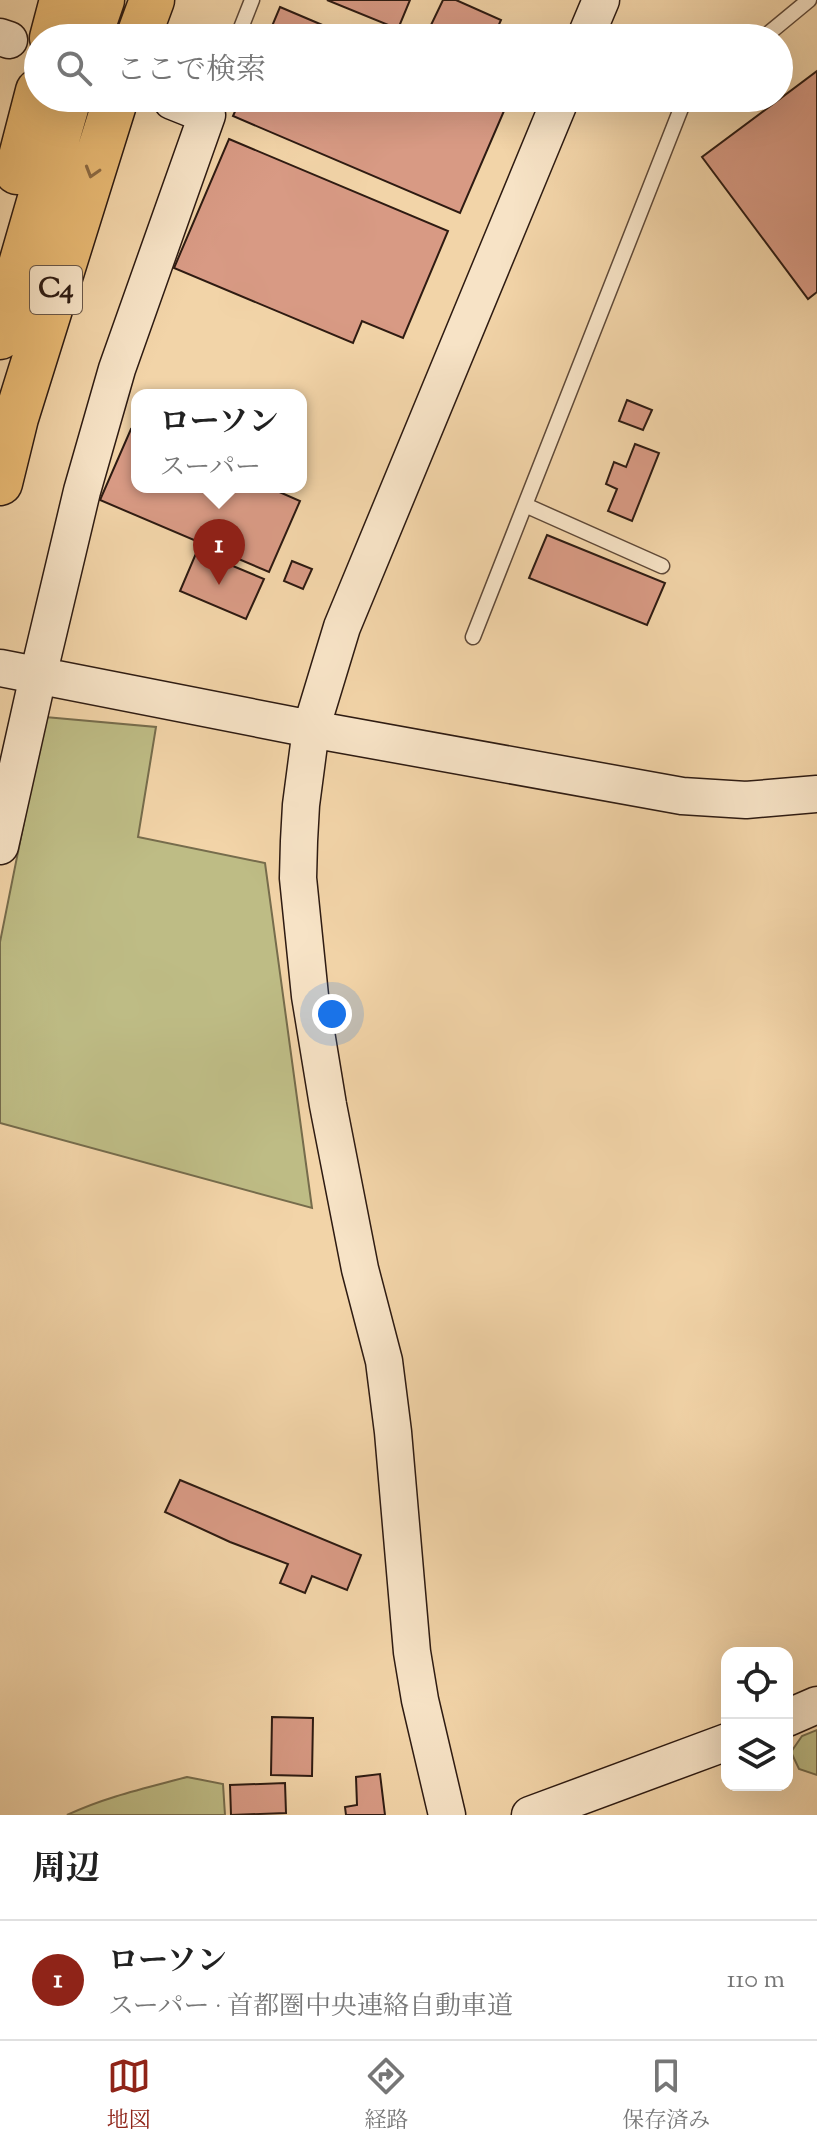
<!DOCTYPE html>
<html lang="ja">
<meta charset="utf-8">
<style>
:root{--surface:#fff;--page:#f6f6f6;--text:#222;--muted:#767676;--line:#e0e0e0;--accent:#8f2418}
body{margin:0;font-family:"Sorts Mill Goudy","Noto Serif JP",serif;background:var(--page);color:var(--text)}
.controls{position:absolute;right:24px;bottom:24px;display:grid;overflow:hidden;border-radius:16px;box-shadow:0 8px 32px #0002}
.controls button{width:72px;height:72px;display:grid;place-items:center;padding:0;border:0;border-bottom:2px solid var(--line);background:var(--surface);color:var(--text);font:40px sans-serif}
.you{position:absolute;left:332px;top:1014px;width:28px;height:28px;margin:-20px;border:6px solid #fff;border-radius:50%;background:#1a73e8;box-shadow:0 0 0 12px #1a73e833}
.badge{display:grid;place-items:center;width:52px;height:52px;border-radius:50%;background:var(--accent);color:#fff;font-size:26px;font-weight:700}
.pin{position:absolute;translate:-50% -66px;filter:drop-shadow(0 2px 4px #0008)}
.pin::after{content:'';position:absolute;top:42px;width:28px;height:24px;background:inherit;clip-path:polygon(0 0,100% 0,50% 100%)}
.popup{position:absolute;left:131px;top:389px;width:176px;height:104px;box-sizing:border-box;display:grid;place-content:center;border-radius:16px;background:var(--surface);filter:drop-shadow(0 2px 6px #0005);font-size:26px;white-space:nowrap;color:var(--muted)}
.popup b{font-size:30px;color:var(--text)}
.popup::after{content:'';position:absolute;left:50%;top:100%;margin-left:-16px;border:16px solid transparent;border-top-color:var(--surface)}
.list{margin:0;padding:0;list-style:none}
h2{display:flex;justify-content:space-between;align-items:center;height:104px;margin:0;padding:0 32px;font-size:34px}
h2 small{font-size:26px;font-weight:400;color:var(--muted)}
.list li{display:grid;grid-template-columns:52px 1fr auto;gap:24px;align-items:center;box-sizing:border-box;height:120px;padding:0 32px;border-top:2px solid var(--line)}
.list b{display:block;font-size:30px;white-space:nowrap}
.list p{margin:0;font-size:26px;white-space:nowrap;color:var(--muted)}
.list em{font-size:26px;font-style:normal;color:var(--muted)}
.icon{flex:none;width:44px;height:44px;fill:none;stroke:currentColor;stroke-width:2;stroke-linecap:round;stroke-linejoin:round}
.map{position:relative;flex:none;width:817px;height:1815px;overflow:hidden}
.search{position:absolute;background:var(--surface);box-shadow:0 8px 32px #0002;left:24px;right:24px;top:24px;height:88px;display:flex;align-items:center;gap:20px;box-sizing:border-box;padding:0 28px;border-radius:44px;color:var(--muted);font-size:30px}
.sheet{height:224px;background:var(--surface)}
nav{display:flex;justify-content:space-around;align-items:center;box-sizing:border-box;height:112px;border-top:2px solid var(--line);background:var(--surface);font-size:22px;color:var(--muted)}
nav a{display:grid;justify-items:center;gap:4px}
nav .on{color:var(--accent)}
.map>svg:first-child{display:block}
.green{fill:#bebc85;stroke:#766c4c;stroke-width:2}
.building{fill:#d89a84;stroke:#2e1b12;stroke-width:2}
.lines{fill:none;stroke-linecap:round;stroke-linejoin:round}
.lane-casing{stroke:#5f4938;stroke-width:17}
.secondary-casing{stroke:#2e1b12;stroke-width:39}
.highway-casing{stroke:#2e1b12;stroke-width:47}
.lane{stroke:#f7e3c6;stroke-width:14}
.secondary{stroke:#f7e3c6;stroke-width:36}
.highway{stroke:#e9ba74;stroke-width:44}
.oneway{stroke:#8c6a43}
.labels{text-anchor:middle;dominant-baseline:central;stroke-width:6;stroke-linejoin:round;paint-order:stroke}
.shield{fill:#f7e3c6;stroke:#6a5748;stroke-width:2}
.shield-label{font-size:28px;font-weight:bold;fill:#2e1b12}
</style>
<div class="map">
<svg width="817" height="1815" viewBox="0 0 817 1815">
<rect width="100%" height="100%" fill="#f2d4a8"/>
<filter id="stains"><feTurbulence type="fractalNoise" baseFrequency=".0025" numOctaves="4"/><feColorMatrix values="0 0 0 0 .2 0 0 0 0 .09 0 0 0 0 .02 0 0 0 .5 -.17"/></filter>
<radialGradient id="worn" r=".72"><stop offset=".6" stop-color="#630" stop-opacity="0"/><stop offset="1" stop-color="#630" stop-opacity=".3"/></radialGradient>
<path class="green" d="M45,717l111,10 -18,110 127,26 47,345 -312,-85v-181z
M817,1730v45l-18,-6 -8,-17 11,-16z
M187,1777l36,7 2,31h-158c38,-18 79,-27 120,-38z"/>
<path class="building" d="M327,0h83l-12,29z
M443,0h13l45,20 -8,18h-33l-29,-13z
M280,7l73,31h-86z
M817,71v221l-9,7 -106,-142z
M241,98h252l14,6 -47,109 -227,-97z
M229,139l219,92 -45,107 -41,-17 -9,22 -179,-75z
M627,400l25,10 -9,20 -24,-9z
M131,429l6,2v56h131l32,14 -31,71 -169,-72z
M635,444l24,9 -27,68 -24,-10 9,-22 -11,-5 8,-22 12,5z
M547,535l118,48 -18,42 -118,-47z
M197,551l67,28 -18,40 -66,-28z
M292,561l20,8 -9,20 -19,-8z
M180,1480l181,75 -14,35 -35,-14 -7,17 -25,-10 8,-19 -58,-22 -65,-30z
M272,1717l41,1 -1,58 -41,-1z
M380,1774l5,41h-39l-1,-8 12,-2 -1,-28z
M285,1783l1,30 -55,2 -1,-30z"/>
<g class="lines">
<defs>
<path id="lane" d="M237,38l15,-38
M763,38l46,-38
M525,505l137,61
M473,637l209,-531 9,-8"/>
<path id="secondary" d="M0,37l9,3
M585,38l16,-38
M0,668l311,61 371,67 64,4 71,-6
M0,846l38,-170 44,-185 35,-122 90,-254 -35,-14
M787,1718l30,-13
M447,1815l-27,-115 -8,-48 -19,-220 -9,-71 -24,-92 -32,-164 -18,-109 -12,-118 1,-37 2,-36 10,-76 31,-102 219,-529
M530,1815l197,-73"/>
<path id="highway" d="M52,38l10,-38
M89,38l13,-38
M138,38l14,-38
M17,172l21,-81
M0,337l69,-239
M0,483l16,-65 100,-320"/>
</defs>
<use href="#lane" class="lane-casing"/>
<use href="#secondary" class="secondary-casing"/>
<use href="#highway" class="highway-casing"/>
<use href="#lane" class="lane"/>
<use href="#secondary" class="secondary"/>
<use href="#highway" class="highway"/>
</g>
<defs><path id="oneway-chevron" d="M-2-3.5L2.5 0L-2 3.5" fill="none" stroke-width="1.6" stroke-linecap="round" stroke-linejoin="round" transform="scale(2)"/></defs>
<use class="oneway" href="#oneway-chevron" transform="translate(92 172) rotate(107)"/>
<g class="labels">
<rect class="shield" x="30" y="266" width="52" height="48" rx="6"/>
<g class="shield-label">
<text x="56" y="290">C4</text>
</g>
</g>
<rect width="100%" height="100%" filter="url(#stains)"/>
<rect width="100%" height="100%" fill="url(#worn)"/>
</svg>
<div class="controls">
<button><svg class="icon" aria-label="locate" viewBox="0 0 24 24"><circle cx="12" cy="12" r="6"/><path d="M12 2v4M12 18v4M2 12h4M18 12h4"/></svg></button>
<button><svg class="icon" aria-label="layers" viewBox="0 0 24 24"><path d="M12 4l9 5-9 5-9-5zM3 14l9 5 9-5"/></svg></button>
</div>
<div class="you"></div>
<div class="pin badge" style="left:219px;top:585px">1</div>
<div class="popup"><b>ローソン</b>スーパー</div>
<div class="search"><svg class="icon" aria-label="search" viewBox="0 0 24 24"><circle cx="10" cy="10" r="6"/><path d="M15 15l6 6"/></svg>ここで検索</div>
</div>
<section class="sheet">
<h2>周辺<small></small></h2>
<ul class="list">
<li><span class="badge">1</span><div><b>ローソン</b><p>スーパー · 首都圏中央連絡自動車道</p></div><em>110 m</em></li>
</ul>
</section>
<nav>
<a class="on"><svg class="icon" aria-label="map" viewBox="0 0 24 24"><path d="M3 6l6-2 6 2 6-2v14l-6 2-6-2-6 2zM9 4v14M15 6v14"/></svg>地図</a>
<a><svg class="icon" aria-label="directions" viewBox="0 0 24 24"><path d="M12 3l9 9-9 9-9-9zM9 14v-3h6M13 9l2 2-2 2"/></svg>経路</a>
<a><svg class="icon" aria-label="saved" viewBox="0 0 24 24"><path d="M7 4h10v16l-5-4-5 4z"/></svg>保存済み</a>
</nav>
